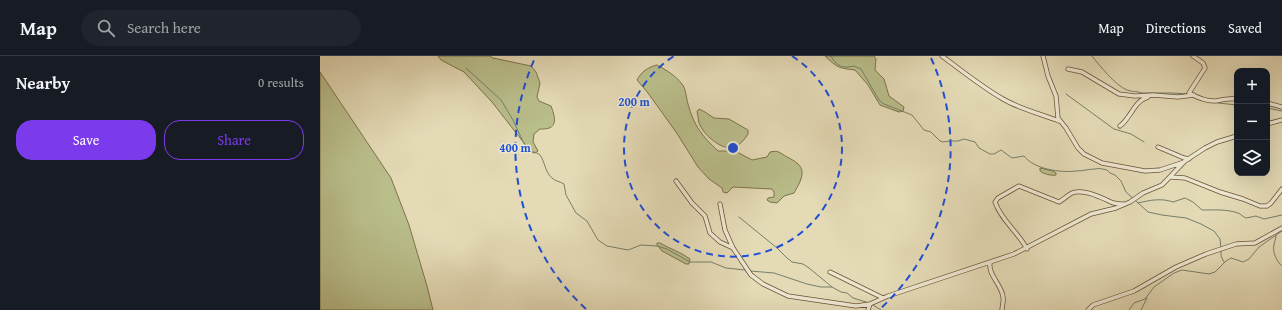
<!DOCTYPE html>
<meta charset="utf-8">
<style>
:root{--surface:#171b24;--page:#20242c;--text:#f1f3f6;--muted:#9ea1a6;--line:#363941;--accent:#7c3aed}
body{margin:0;font-family:"Gentium Book Plus",serif;background:var(--page);color:var(--text)}
.controls{position:absolute;right:12px;top:12px;display:grid;overflow:hidden;border-radius:8px;box-shadow:0 4px 16px #0002}
.controls button{width:36px;height:36px;display:grid;place-items:center;padding:0;border:0;border-bottom:1px solid var(--line);background:var(--surface);color:var(--text);font:20px sans-serif}
.list{margin:0;padding:0;list-style:none}
h2{display:flex;justify-content:space-between;align-items:center;height:52px;margin:0;padding:0 16px;font-size:17px}
h2 small{font-size:13px;font-weight:400;color:var(--muted)}
.actions{display:flex;gap:8px;padding:12px 16px}
.actions a{flex:1;padding:9px 0;border:1px solid var(--accent);border-radius:16px;text-align:center;font-size:14px;color:var(--accent)}
.actions .main{background:var(--accent);color:#fff}
.icon{flex:none;width:22px;height:22px;fill:none;stroke:currentColor;stroke-width:2;stroke-linecap:round;stroke-linejoin:round}
.map{position:relative;flex:none;width:962px;height:254px;overflow:hidden}
header{display:flex;align-items:center;gap:24px;box-sizing:border-box;height:56px;padding:0 20px;background:var(--surface);border-bottom:1px solid var(--line)}
header strong{font-size:19px}
nav{display:flex;gap:22px;margin-inline-start:auto;font-size:14px}
.search{width:280px;height:36px;background:var(--page);display:flex;align-items:center;gap:10px;box-sizing:border-box;padding:0 14px;border-radius:22px;color:var(--muted);font-size:15px}
main{display:flex}
aside{flex:1;background:var(--surface)}
.map>svg:first-child{display:block}
.green{fill:#b9be8b;stroke:#7e724d}
.lines{fill:none;stroke-linecap:round;stroke-linejoin:round}
.stream{stroke:#757f6b;stroke-width:1}
.minor-casing{stroke:#6b5239;stroke-width:5}
.minor{stroke:#ede7d0;stroke-width:3.5}
.ring{fill:none;stroke:#1d4ed8;stroke-width:2;stroke-dasharray:7 5}
.centre{fill:#1d4ed8;stroke:#ede7d0;stroke-width:2}
.ring-label{font-size:12px;text-anchor:middle;font-weight:bold;fill:#1d4ed8;stroke:#ede7d0;stroke-width:3;stroke-linejoin:round;paint-order:stroke}
</style>
<header>
<strong>Map</strong>
<div class="search"><svg class="icon" aria-label="search" viewBox="0 0 24 24"><circle cx="10" cy="10" r="6"/><path d="M15 15l6 6"/></svg>Search here</div>
<nav><a>Map</a><a>Directions</a><a>Saved</a></nav>
</header>
<main>
<aside>
<h2>Nearby<small>0 results</small></h2>
<ul class="list">
</ul>
<div class="actions"><a class="main">Save</a><a>Share</a></div>
</aside>
<div class="map">
<svg width="962" height="254" viewBox="0 0 962 254">
<rect width="100%" height="100%" fill="#e4dab6"/>
<filter id="stains"><feTurbulence type="fractalNoise" baseFrequency=".005" numOctaves="4"/><feColorMatrix values="0 0 0 0 .2 0 0 0 0 .09 0 0 0 0 .02 0 0 0 .5 -.17"/></filter>
<radialGradient id="worn" r=".72"><stop offset=".6" stop-color="#630" stop-opacity="0"/><stop offset="1" stop-color="#630" stop-opacity=".3"/></radialGradient>
<path class="green" d="M118,0h52l3,2 38,8 5,6 4,11 -3,14 2,4 12,5c5,13 7,24 -11,23l-6,5 -1,8 5,9 -3,2 -4,-1 -39,-50 -28,-30 -23,-12z
M505,0h49l2,3 -1,11 9,9 5,17 15,11 -1,4 -4,1 -19,-7 -12,-20 -13,-15c-17,-2 -17,-2 -30,-14z
M337,9c9,5 18,10 25,19 4,5 4,13 6,20 6,22 14,32 30,47h12l9,2 13,7 15,-3 3,-5c9,-2 10,1 17,5 4,2 8,4 11,7 9,8 1,20 -4,29l-10,3 -7,7 -7,-1 -3,-2 1,-2 6,-1v-5l-2,-3 -39,-2 -6,6 -4,-1 -1,-4 -13,-9 -11,-12 -22,-35 -28,-39 -11,-13c4,-8 11,-13 20,-15z
M0,16l71,106 18,47 18,61 6,24h-113z
M379,53l6,3 9,6 15,1 19,11v4c-11,18 -23,17 -38,4 -4,-3 -9,-10 -11,-15 -1,-4 -1,-8 -2,-12z
M720,112l13,3 3,2v2c-4,1 -13,-1 -16,-4z
M337,187h3c10,6 21,9 30,16l-1,5h-3l-24,-13 -5,-6z"/>
<g class="lines">
<path class="stream" d="M511,0c5,10 12,13 23,10l7,3 18,31 5,4 28,11 12,15 7,2 9,9 3,1 7,-1h8l6,-2 11,3 4,6 11,6h4l7,-4 11,8 12,-2c10,13 36,17 52,15 7,0 13,-2 19,-2 4,-1 8,0 12,1l3,3 5,2 6,6 5,11 22,20 14,3 24,3 15,6 13,7 6,8 1,9
M772,0c7,9 24,30 35,34 5,2 10,1 15,3h31l15,1
M146,12l35,32 12,20 13,28c4,5 10,3 14,7 5,7 5,17 12,23 3,3 9,4 12,6l2,11 10,18 11,8 11,19 9,6 21,4 13,-5 16,1 10,3 23,13h21l15,6 19,2
M746,38l48,35 17,5 13,8
M898,47l19,2
M947,52l15,3
M818,147c12,-3 24,-5 35,-1l12,-4 8,4 9,8c11,0 25,-1 36,3 3,1 5,4 8,5l10,-2 8,3 18,-4
M419,161l38,31 10,10 5,4 11,2 6,4 23,19
M956,180c0,3 -2,6 -2,9 -2,7 3,17 8,21
M901,195v5l3,6
M430,215l24,2 33,11 14,3h11l9,5 6,1 6,5 16,5
M553,249l8,5
M809,254l5,-7 11,-4 9,-12 20,-14 8,-3 27,4 6,-2 11,-11 5,-3 12,4 6,-3 10,-12 23,-16
M821,254l6,-12"/>
<defs>
<path id="minor" d="M622,0c20,15 40,31 61,43 17,10 38,15 56,22
M723,0l5,20 8,20 2,22 8,10 12,20 6,6 18,9 43,8 15,-1 24,-8
M873,0l10,7 2,5 -16,25c9,5 22,10 32,7 6,-1 9,-2 16,-1
M748,13l14,3 37,22 16,2 18,-1 25,2 16,-2
M947,47l15,4
M947,68l15,-4
M800,70c11,-8 14,-25 28,-29
M838,91l26,11 5,1
M851,121l14,1 35,14 23,7 17,7h7l4,-3 11,-14
M356,125l16,22 13,13 5,17 10,9 13,6
M400,148l5,26 8,18 18,27 12,9 25,12 68,10 14,-2
M707,193c-9,-17 -26,-29 -32,-47l3,-4 21,-12 40,16c5,-3 9,-7 13,-9 11,-5 30,5 39,9 4,2 9,2 13,2
M670,207c-2,12 12,22 13,34 1,4 -1,9 -1,13
M510,216l53,26
M548,254l2,-6 18,-8 126,-42 77,-40 25,-6 14,-6 13,-9 19,-8 23,-24 20,-13 12,-6 20,-6
M768,254l5,-5 41,-14 42,-24 30,-13 30,-10 19,-1 27,-15"/>
</defs>
<use href="#minor" class="minor-casing"/>
<use href="#minor" class="minor"/>
</g>
<g class="ring">
<path d="M472 0A109 109 0 1 1 354 0"/>
<path d="M266 253A218 218 0 0 1 215 2M611 2A218 218 0 0 1 560 253"/>
</g>
<circle cx="413" cy="92" r="6" class="centre"/>
<g class="ring-label">
<text x="314" y="50">200 m</text>
<text x="195" y="96">400 m</text>
</g>
<rect width="100%" height="100%" filter="url(#stains)"/>
<rect width="100%" height="100%" fill="url(#worn)"/>
</svg>
<div class="controls">
<button>+</button>
<button>−</button>
<button><svg class="icon" aria-label="layers" viewBox="0 0 24 24"><path d="M12 4l9 5-9 5-9-5zM3 14l9 5 9-5"/></svg></button>
</div>
</div>
</main>
